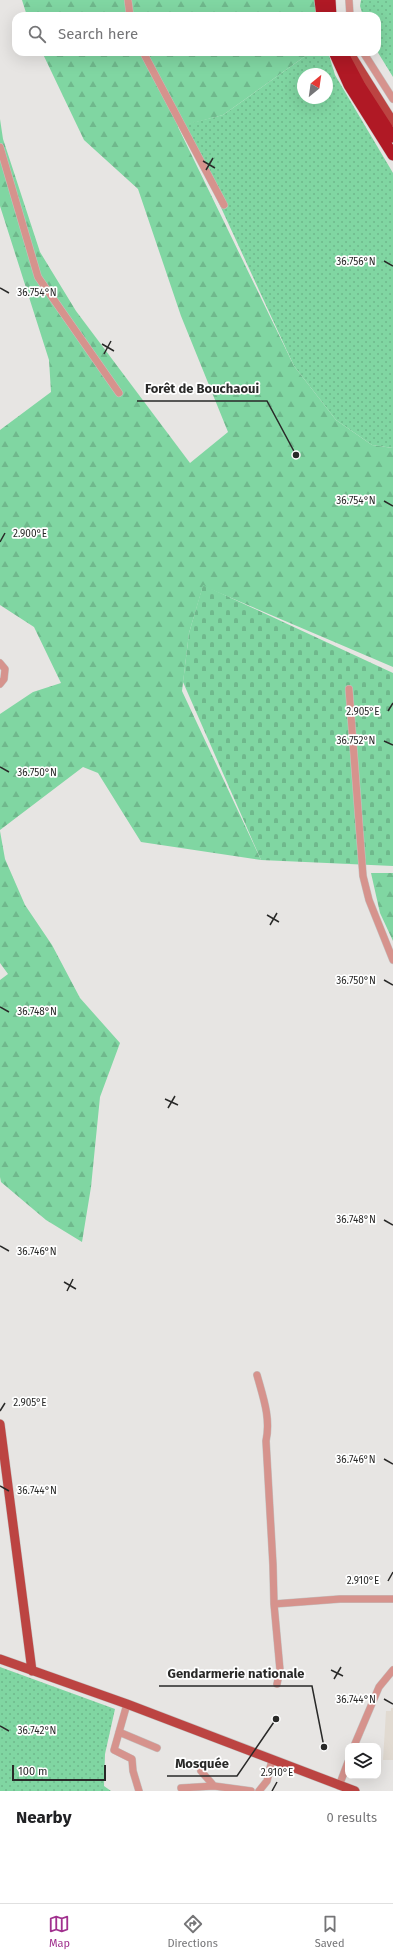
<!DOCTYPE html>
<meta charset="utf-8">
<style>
:root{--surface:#fff;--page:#f6f6f6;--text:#202124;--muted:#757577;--line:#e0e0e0;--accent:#a1318e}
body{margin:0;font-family:"Fira Sans",sans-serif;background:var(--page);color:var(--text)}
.controls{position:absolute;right:12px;bottom:12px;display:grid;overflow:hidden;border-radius:8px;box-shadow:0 4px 16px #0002}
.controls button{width:36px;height:36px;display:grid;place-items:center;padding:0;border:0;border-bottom:1px solid var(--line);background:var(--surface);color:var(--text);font:20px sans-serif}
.compass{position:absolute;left:297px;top:68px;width:36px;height:36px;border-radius:50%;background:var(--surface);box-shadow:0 4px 16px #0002;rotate:29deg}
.scale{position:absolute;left:12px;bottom:10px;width:94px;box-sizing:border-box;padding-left:4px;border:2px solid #292928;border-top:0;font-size:11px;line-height:14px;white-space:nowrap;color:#292928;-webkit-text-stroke:3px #fff;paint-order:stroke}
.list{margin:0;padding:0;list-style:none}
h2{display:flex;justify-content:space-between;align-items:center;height:52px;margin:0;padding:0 16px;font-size:17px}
h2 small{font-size:13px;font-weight:400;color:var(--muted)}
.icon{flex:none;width:22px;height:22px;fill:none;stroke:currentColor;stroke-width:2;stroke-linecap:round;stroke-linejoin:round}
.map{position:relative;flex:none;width:393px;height:1791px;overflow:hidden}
.search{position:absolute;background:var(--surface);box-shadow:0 4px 16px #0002;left:12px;right:12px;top:12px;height:44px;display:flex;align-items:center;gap:10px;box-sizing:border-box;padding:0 14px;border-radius:12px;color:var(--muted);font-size:15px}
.sheet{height:112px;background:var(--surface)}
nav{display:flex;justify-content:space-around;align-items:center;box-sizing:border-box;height:56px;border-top:1px solid var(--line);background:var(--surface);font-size:11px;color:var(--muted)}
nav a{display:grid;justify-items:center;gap:2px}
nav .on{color:var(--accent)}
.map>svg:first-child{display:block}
.built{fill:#e1dad1}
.grass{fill:url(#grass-dots);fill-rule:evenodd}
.forest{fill:url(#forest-firs)}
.cemetery{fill:url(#cemetery-stones)}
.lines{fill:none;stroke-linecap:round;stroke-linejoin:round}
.minor-casing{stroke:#c5c3c1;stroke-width:8}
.major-casing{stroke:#c5c3c1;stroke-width:10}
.highway-casing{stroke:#c5c3c1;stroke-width:12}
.minor{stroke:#d6938d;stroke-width:7}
.major{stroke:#bc4442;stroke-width:9}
.highway{stroke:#b01925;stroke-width:11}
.ticks{fill:none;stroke:#292928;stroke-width:1.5}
.ticks-label{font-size:10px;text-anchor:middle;fill:#292928;stroke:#fff;stroke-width:3.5;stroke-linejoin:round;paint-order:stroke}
.leader{fill:none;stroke:#292928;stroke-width:1.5}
.callout-dot{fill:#292928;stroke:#fff;stroke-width:1.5}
.callout-label{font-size:13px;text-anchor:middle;font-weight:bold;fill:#292928;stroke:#fff;stroke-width:3.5;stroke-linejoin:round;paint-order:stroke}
</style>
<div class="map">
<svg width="393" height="1791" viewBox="0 0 393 1791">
<defs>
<pattern id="grass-dots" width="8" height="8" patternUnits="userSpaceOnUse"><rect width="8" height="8" fill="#80d6a2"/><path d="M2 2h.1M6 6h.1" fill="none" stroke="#6fb88c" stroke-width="1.8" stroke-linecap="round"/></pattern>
<pattern id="forest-firs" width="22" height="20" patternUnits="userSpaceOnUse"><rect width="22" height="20" fill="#80d6a2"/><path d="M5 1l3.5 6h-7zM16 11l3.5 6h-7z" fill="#6fb88c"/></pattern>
<pattern id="cemetery-stones" width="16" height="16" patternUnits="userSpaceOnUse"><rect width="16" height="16" fill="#80d6a2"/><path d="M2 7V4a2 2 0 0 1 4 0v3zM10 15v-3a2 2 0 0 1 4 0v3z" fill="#6fb88c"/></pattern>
</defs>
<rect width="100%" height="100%" fill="#e7e5e3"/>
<path class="built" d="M391,1708h2v52h-10l3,-49h5z"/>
<path class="grass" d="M361,0h32v77l-16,-26v-35h-14l-3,-10z
M311,52h17l7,23 58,98v275l-21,-3 -36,-25 -42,-54 -111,-241 40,-10zM303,74h24v24h-24z
M0,1667l115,42 -10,45 -1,32 7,5h-111z"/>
<path class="forest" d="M22,0h294l4,16h-293z
M42,52h269l-88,63 -45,12 116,239 42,54 36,25 21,3v219l-190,-81 -14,47 -7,58 79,169 -120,-18 -43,-69 -15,-6 -83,63v-116l33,-22 28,-9 -27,-56 -34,-22v-175l51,-38 -2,-32 -49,-154v-87l3,20 37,113 36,59 114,152 38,-31 -47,-116 -43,-127 -54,-49z
M0,831l5,28 20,46 27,40 28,53 40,45 -20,54 -9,90 -9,55 -36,-22 -45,-38 -1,-5v-197l8,-6 -8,-11z
M371,873h22v68l-13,-28z"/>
<path class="cemetery" d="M203,585l190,88v193l-132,-6 -78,-178 6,-49z"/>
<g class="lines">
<defs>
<path id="minor" d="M128,0l2,16
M349,0l1,16
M143,52l81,153
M363,52l30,47
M0,147l38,130 81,116
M0,663l5,6 -1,10 -4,5
M349,689l14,187 6,24 24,60
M257,1375c6,22 14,43 9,66l7,124 1,39 6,66 -3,14
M274,1604l66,-5h53
M127,1704l-13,46 18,9 1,12 6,20
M119,1732l38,16
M354,1746l25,-59 14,-17
M201,1771l13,15
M339,1786l9,-24
M181,1788l33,-2 37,5
M259,1791l8,-10 5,-21"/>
<path id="major" d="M349,52l44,70
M0,1424l32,247
M0,1659l127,45 228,87"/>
<path id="highway" d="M320,0l2,16
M330,0l1,16
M334,52l15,33 44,70
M342,52l18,34 33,51"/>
</defs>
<use href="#minor" class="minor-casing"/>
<use href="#major" class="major-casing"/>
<use href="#highway" class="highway-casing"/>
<use href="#minor" class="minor"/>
<use href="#major" class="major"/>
<use href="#highway" class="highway"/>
</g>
<path class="ticks" d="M203,161l12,7M206,170l7,-12M384,261l9,5M0,288l9,5M102,344l12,7M104,354l7,-13M384,501l9,5M0,542l5,-9M388,711l5,-8M384,741l9,4M0,767l9,5M267,915l12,7M270,925l7,-12M384,980l9,5M0,1007l9,5M165,1099l13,6M168,1108l7,-12M384,1220l9,5M0,1246l9,5M64,1282l12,7M67,1291l6,-12M0,1411l5,-8M384,1459l9,5M0,1486l9,5M388,1581l5,-9M331,1670l12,6M334,1679l7,-12M384,1699l9,5M0,1726l9,5M272,1791l5,-9"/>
<g class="ticks-label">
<text x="356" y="265">36.756°N</text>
<text x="37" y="296">36.754°N</text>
<text x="356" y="504">36.754°N</text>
<text x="30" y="537">2.900°E</text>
<text x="363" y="715">2.905°E</text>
<text x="356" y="744">36.752°N</text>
<text x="37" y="776">36.750°N</text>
<text x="356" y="984">36.750°N</text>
<text x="37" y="1015">36.748°N</text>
<text x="356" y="1223">36.748°N</text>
<text x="37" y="1255">36.746°N</text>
<text x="30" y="1406">2.905°E</text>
<text x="356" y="1463">36.746°N</text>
<text x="37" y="1494">36.744°N</text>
<text x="363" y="1584">2.910°E</text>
<text x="356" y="1703">36.744°N</text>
<text x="37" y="1734">36.742°N</text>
<text x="277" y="1776">2.910°E</text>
</g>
<path class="leader" d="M296 455L267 401H137M324 1747L312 1686H159M276 1719L237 1776H167"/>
<g class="callout-dot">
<circle cx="296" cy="455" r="4"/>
<circle cx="324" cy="1747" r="4"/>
<circle cx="276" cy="1719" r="4"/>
</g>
<g class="callout-label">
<text x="202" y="393">Forêt de Bouchaoui</text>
<text x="236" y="1678">Gendarmerie nationale</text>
<text x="202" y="1768">Mosquée</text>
</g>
</svg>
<div class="controls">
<button><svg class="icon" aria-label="layers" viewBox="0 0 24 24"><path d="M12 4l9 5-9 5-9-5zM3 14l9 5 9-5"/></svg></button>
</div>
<svg class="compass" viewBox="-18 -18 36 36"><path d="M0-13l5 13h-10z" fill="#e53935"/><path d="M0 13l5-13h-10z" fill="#757577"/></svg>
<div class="scale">100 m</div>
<div class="search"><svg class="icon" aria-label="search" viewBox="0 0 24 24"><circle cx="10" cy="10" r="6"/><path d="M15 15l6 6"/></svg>Search here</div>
</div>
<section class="sheet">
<h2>Nearby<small>0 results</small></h2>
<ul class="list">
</ul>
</section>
<nav>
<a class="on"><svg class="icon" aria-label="map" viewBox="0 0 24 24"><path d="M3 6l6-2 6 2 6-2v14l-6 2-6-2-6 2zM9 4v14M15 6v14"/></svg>Map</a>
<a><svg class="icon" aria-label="directions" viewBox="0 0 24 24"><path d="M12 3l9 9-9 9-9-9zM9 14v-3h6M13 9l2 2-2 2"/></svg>Directions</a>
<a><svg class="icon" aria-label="saved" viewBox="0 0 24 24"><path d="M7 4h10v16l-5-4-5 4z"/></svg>Saved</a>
</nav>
